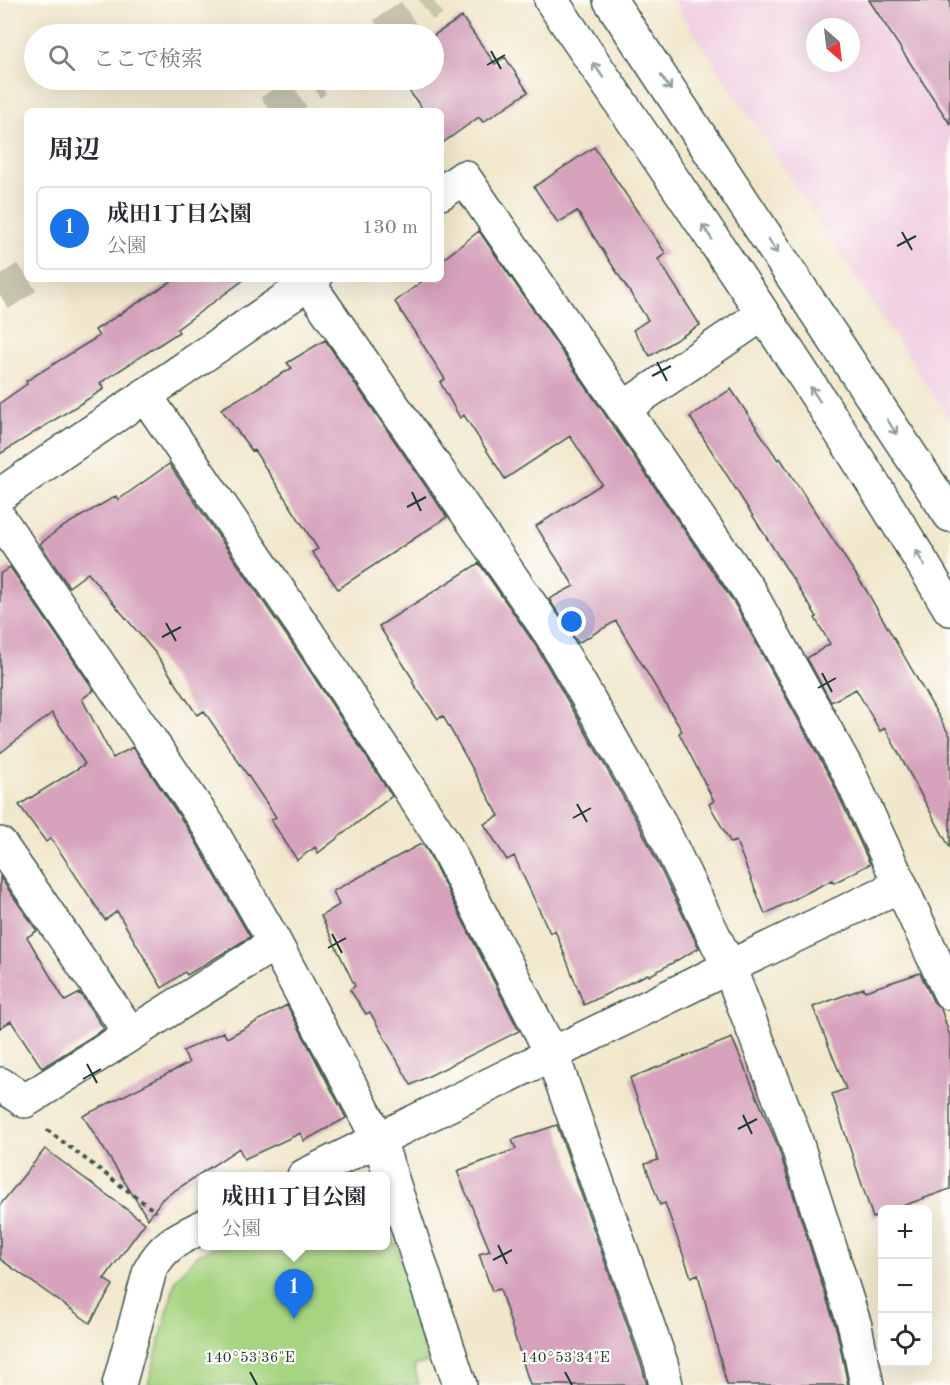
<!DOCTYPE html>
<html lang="ja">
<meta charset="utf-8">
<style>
:root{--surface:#fff;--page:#f2f2f3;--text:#2b2b33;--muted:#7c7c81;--line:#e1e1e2;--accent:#1a73e8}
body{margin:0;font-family:"Old Standard TT","Noto Serif JP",serif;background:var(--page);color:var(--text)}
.controls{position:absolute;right:18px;bottom:18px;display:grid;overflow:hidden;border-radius:9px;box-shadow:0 6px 24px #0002}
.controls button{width:54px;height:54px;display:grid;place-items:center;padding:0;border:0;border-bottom:2px solid var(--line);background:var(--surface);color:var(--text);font:30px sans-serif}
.compass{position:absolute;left:806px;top:18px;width:54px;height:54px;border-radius:50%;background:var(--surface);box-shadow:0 6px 24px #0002;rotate:152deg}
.you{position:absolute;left:572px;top:622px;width:21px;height:21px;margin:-15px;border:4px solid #fff;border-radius:50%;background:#1a73e8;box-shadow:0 0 0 9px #1a73e833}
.badge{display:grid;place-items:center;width:39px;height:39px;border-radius:50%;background:var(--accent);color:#fff;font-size:20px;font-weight:700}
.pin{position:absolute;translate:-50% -50px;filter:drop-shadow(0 2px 3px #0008)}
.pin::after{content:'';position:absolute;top:32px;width:21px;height:18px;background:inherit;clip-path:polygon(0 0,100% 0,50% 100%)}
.popup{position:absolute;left:198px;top:1172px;width:192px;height:78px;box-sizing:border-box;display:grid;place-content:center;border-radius:9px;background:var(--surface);filter:drop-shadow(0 2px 4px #0005);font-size:20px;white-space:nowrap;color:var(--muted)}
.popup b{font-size:22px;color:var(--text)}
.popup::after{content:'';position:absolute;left:50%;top:100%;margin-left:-12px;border:12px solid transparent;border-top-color:var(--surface)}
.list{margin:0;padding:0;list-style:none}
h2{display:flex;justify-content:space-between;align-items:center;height:78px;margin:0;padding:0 24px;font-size:26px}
h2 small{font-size:20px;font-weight:400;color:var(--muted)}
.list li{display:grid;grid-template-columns:39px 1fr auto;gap:18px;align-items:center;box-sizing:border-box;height:84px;margin:0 12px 12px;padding:0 12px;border:2px solid var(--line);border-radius:9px}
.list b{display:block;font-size:22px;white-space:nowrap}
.list p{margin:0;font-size:20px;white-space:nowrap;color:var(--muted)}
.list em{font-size:20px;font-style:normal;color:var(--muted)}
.icon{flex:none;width:33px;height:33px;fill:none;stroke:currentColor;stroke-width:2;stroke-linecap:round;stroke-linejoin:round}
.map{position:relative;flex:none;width:950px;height:1385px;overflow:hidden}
.search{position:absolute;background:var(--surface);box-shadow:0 6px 24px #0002;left:24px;top:24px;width:420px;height:66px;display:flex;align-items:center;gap:15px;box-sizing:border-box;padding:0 21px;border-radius:33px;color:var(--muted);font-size:22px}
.panel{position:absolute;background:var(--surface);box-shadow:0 6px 24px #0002;left:24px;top:108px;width:420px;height:174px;border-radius:9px}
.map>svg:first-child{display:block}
.built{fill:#f1d0e2;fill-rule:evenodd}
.green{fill:#a7d481;stroke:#63885a;stroke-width:1.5}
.building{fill:#d6a2bc}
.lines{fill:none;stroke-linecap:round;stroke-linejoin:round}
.minor-tunnel{stroke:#c7c5ae;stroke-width:33;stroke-dasharray:33 16;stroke-linecap:butt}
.minor-casing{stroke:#3e564b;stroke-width:36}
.path{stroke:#3e564b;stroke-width:4;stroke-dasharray:4.5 4.5;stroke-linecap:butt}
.minor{stroke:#fff;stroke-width:33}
.oneway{stroke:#8f9e9a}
.ticks{fill:none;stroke:#1f3d34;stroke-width:2}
.ticks-label{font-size:15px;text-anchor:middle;fill:#1f3d34;stroke:#fdfcf7;stroke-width:4.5;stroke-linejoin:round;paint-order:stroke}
</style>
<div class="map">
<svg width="950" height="1385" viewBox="0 0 950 1385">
<rect width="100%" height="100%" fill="#fdfcf7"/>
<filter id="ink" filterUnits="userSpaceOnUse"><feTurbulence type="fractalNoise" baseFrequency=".0167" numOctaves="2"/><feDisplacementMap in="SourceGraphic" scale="12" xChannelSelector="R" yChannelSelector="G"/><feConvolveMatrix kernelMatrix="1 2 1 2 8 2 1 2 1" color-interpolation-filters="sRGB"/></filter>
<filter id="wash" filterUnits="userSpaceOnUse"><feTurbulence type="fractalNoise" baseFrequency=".008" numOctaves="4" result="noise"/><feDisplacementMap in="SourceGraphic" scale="24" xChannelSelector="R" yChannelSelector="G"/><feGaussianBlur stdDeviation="1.35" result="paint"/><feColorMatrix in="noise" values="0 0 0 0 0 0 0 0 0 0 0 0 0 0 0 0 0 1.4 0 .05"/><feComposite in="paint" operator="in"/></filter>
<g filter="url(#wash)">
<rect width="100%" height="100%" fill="#f1e7cc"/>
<path class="built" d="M672,0h278v421l-47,-72zM815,27h36v36h-36z"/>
<path class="green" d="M386,1218l51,141 -23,7 5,19h-271l28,-106 21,-24 20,-9h169z"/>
<g id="blocks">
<path class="building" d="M869,0h81v124z
M462,17l33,47 10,-7 23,35 -45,30 -4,-5 -38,27v-33h-17l-23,-31h33v-45z
M594,147l72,107 -8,5 42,66 -50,31 -17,-26 15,-10 -71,-109 -19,12 -24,-36z
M479,231l254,370 98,178 39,85 -36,19 -2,-3 -67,34 -29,-73 -5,2 -22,-39 5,-3 -35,-68 3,-2 -66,-110 -38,22 -29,-44 25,-13 -38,-60 66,-42 -32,-48 -65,43 -41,-64 -4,3 -20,-36 5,-3 -50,-77 30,-23h16v-18z
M175,279h70l-68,50 2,3 -79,51 4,6 -104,65v-51l27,-19 -1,-3 73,-45 -4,-6z
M325,340l122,177 -109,72 -26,-37 6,-3 -64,-99 -2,1 -31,-42 71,-41 -5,-5z
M731,389l47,71 2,-2 86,132 84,146v112l-65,-120 -5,3 -24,-42 -25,13 -24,-44 23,-14 -15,-26 2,-1 -127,-200z
M169,464l122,178 101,154 -74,57 -3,-6 -18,13 -26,-40 5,-3 -72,-106 -7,4 -40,-60 -69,-82 -19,14 -29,-43 19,-15 57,-33 2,4z
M479,563l57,83 103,179 60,123 -50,28 -1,-2 -64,31 -29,-75 -5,3 -36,-77 -7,4 -23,-36 15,-8 -56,-100 -5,3 -26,-37 2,-1 -35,-55z
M10,567l84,123 -12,9 31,59 20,-11 59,88 58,102 -63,38 -2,-3 -23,16 -45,-77 -12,9 -54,-82 -5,4 -27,-37 66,-41 -33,-51 -52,40v-179z
M419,845h4l4,5 92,181 -108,54 -41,-73 -4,2 -16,-24 5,-4 -34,-70 18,-11 -6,-14z
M0,877l37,54 -10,6 38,64 15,-8 24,36 -62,39 -31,-47 -11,7z
M920,973l13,28 8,8 9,27v153l-56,20h-12v5l-9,4 -41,-124 14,-5 -33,-82 51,-19 1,3z
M287,1005l59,113 -42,23 -3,-8 -57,26 -5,-11 -77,51 -14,20 -65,-103 106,-53 -6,-12 40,-19 4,6z
M732,1038l45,106 60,187 11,54h-121l-29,-111 -7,3 -26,-74 -5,2 -15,-41 13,-4 -28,-82z
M557,1125l85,242 5,18h-117l-30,-96 -8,2 -13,-37 11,-3 -33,-80 59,-22 -4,-9z
M45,1149l100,74 -41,56 9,6 -23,38 -90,-64v-54z"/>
</g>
</g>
<g filter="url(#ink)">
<use href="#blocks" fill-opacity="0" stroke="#3e564b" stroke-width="1.5"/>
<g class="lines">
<path class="minor-tunnel" d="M383,34l50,-34
M270,111l47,-31
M0,295l27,-18"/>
<defs>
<path id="minor" d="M551,0c136,201 275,400 399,609
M610,0l340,515
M441,193l23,-16 285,414 99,180 102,222
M309,284l243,352 104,180 73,151 66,171 60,188 12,59
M145,395l162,237 136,209 109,213 109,309 5,22
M624,408l139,-94
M0,495l315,-216
M0,519l208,306 67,118 104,197 81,245
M0,844l131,190
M0,1084l25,17 250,-158
M304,1176l425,-209 172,-82
M119,1385l31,-115c13,-25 28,-31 52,-43"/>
</defs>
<use href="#minor" class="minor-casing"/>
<path class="path" d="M47,1130l109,82"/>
<use href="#minor" class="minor"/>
</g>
<defs><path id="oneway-shaft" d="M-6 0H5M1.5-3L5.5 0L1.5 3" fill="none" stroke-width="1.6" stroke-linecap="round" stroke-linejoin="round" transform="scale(1.5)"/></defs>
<g class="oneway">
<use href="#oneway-shaft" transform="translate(598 70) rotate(-124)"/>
<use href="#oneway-shaft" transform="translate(666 83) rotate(56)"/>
<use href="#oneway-shaft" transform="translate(707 232) rotate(-124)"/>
<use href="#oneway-shaft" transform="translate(773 246) rotate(57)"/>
<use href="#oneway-shaft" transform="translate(815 394) rotate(-123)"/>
<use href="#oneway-shaft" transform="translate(892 427) rotate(57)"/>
<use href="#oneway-shaft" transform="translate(920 558) rotate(-121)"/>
</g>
</g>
<path class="ticks" d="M491,51l10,18M487,65l18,-10M902,232l10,18M897,246l19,-10M657,362l10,19M652,376l19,-10M412,492l9,19M407,507l19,-10M166,623l10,18M162,637l19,-10M822,673l10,19M818,688l18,-10M577,804l10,18M573,818l18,-10M332,934l10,19M328,948l18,-10M87,1064l10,19M83,1079l18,-10M743,1115l9,19M738,1129l19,-10M498,1245l9,19M493,1260l19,-10M250,1372l7,13M565,1372l7,13"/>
<g class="ticks-label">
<text x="250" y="1362">140°53'36"E</text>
<text x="565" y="1362">140°53'34"E</text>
</g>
</svg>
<div class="controls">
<button>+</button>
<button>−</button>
<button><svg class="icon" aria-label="locate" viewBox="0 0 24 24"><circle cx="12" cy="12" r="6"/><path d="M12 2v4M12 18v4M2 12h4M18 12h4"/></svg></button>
</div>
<svg class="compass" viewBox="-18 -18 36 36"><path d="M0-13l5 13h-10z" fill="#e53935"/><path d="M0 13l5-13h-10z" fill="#7c7c81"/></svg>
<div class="you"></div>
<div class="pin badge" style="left:294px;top:1319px">1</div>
<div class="popup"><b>成田1丁目公園</b>公園</div>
<div class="search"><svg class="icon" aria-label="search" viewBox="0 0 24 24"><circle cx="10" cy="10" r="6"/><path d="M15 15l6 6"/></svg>ここで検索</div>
<section class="panel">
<h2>周辺<small></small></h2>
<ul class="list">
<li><span class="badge">1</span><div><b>成田1丁目公園</b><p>公園</p></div><em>130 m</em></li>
</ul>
</section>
</div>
